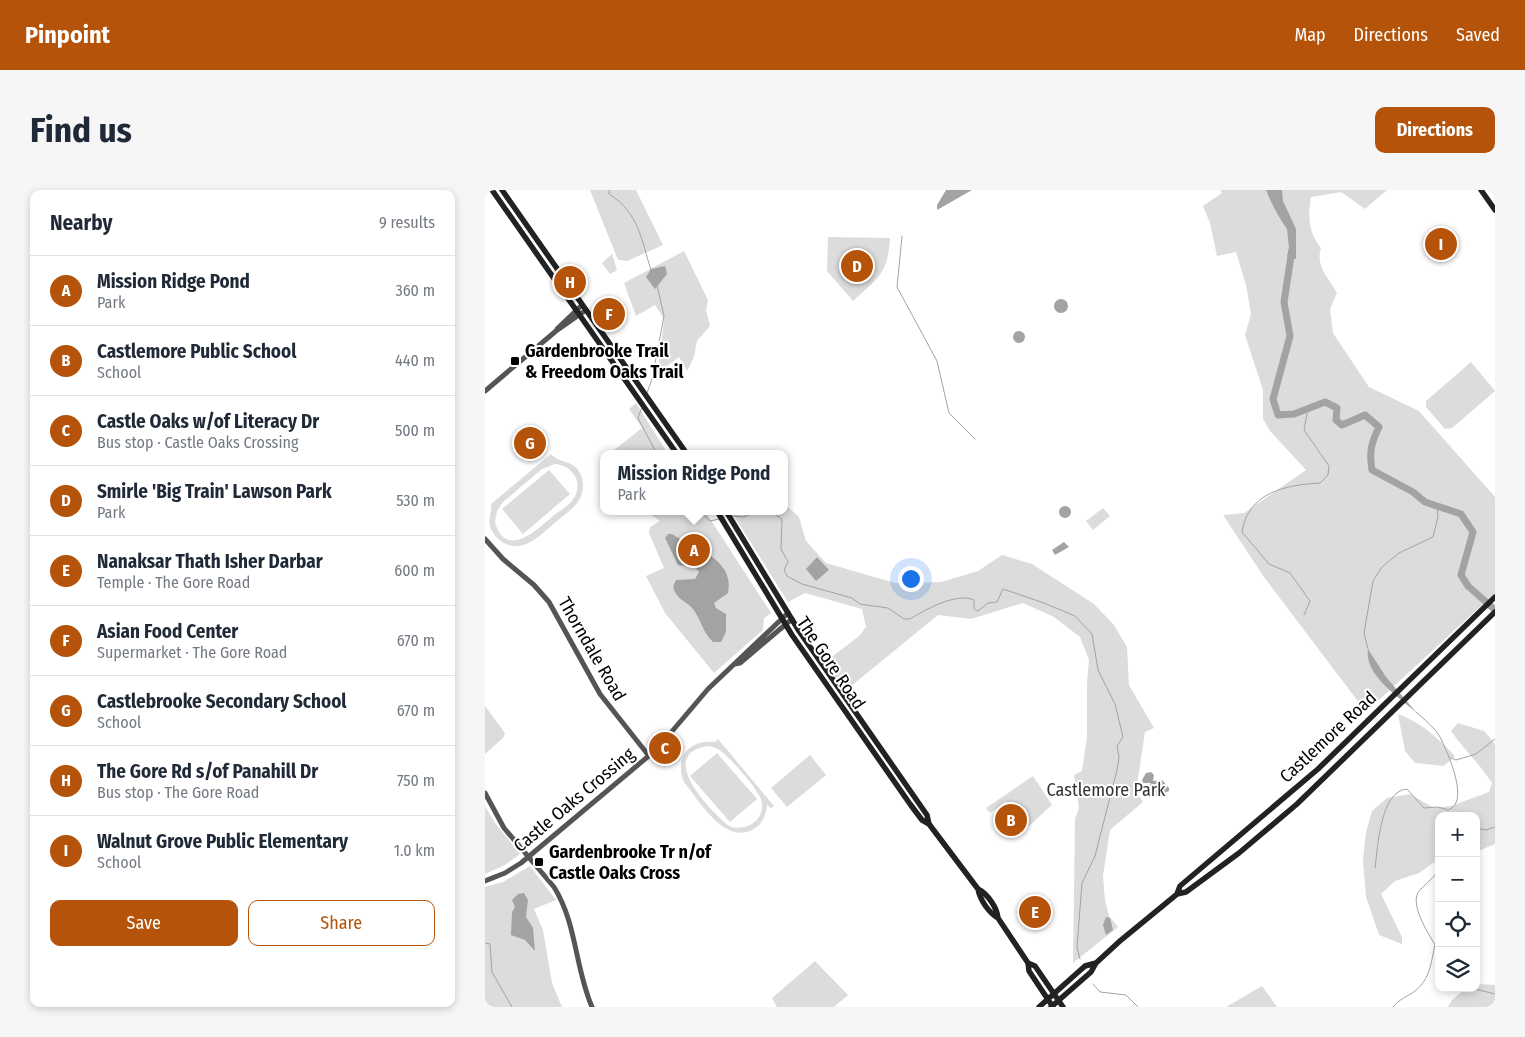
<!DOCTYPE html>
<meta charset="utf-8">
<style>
:root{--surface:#fff;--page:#f6f6f7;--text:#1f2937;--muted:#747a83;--line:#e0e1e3;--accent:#b45309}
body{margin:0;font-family:"Fira Sans Condensed",sans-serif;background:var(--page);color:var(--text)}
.controls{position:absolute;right:15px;bottom:15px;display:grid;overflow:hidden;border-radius:10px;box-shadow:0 2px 8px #0003}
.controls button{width:45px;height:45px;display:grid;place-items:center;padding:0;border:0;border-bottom:1px solid var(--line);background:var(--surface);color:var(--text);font:25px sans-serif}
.you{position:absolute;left:425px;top:388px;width:18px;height:18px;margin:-12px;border:4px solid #fff;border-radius:50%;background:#1a73e8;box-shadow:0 0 0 8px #1a73e833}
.badge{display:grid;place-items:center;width:32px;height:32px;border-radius:50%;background:var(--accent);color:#fff;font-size:16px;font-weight:700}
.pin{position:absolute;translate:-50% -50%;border:2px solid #fff;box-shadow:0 1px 5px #0006}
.popup{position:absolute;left:115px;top:260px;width:188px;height:65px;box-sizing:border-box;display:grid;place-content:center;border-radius:10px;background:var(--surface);filter:drop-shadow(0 1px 4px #0005);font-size:16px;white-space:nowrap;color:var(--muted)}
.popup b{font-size:19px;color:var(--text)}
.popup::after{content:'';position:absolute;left:50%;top:100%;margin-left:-10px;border:10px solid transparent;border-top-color:var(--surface)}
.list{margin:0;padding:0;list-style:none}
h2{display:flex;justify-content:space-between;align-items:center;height:65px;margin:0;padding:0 20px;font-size:21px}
h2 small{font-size:16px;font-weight:400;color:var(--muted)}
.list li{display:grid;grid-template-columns:32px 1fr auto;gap:15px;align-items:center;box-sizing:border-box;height:70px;padding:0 20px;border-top:1px solid var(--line)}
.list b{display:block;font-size:19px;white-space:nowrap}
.list p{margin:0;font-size:16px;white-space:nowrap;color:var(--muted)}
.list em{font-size:16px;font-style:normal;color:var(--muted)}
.actions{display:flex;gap:10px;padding:15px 20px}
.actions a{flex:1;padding:11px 0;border:1px solid var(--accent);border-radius:10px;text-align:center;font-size:18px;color:var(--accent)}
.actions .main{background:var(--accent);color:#fff}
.icon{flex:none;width:28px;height:28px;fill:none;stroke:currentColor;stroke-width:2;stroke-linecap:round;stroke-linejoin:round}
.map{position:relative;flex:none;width:1010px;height:817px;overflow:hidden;border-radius:10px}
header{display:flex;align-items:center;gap:30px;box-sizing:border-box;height:70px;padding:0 25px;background:var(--accent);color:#fff}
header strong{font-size:24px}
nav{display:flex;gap:28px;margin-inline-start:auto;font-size:18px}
.intro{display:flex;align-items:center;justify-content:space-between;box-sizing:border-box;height:120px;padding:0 30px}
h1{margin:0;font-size:35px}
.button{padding:12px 22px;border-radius:10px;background:var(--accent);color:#fff;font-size:18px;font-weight:700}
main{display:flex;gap:30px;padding:0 30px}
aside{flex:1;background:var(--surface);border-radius:10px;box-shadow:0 2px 8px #0003}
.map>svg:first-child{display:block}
.green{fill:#dcdcdc;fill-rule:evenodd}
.water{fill:#a3a3a3}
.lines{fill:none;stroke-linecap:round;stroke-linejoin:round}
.stream{stroke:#a3a3a3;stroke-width:1}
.river{stroke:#a3a3a3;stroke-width:7}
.tertiary{stroke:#555;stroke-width:5}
.secondary{stroke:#222;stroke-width:5.5}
.poi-dot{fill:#000;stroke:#fff;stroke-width:2}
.labels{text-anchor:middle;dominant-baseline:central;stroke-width:4;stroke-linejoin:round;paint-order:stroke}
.poi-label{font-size:18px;font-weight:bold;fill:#000;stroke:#fff;text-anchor:start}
.street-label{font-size:18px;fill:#000;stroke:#fff}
.park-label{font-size:18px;fill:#333;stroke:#fff}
</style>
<header>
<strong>Pinpoint</strong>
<nav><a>Map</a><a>Directions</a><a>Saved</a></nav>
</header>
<div class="intro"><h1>Find us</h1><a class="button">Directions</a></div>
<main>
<aside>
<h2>Nearby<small>9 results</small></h2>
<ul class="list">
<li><span class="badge">A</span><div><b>Mission Ridge Pond</b><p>Park</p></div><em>360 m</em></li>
<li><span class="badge">B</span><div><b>Castlemore Public School</b><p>School</p></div><em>440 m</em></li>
<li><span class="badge">C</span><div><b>Castle Oaks w/of Literacy Dr</b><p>Bus stop · Castle Oaks Crossing</p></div><em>500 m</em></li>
<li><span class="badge">D</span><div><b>Smirle 'Big Train' Lawson Park</b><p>Park</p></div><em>530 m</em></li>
<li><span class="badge">E</span><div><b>Nanaksar Thath Isher Darbar</b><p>Temple · The Gore Road</p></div><em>600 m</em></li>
<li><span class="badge">F</span><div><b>Asian Food Center</b><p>Supermarket · The Gore Road</p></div><em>670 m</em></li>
<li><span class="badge">G</span><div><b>Castlebrooke Secondary School</b><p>School</p></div><em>670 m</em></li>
<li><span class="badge">H</span><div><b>The Gore Rd s/of Panahill Dr</b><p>Bus stop · The Gore Road</p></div><em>750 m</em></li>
<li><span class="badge">I</span><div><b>Walnut Grove Public Elementary</b><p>School</p></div><em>1.0 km</em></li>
</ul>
<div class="actions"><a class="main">Save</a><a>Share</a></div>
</aside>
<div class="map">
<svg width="1010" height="817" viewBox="0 0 1010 817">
<rect width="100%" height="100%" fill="#fff"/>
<path class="green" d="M105,0h46l27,55 -36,16 -9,-1z
M735,0h167l-22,19 -24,-17 -30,5c-3,19 -3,35 10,51 -6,18 8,30 16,45l-7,16 3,24 36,54 50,24 76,86v96l-129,119 -102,-135 -41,-62 21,-2 62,-43 -36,-39 -7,-12v-29l-18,-55 6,-21 -5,-29 -10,-33 -19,4 -7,-33 -7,-17 19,-13z
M343,47l62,1c-2,36 -12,40 -37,63l-26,-30z
M199,61l24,49 -2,10 4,16 -13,15 -3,16 -7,14 -8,-14 -21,16 6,-54 -9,-14 -19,11 -12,-33z
M127,64l5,16 -7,4 -8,-11z
M986,172l24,29 -43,37 -7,1 -19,-22v-6z
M151,213l32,51h-59l33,-26 -13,-19z
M66,264c9,11 25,4 31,24 2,7 1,16 -3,22 -5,9 -15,15 -22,21 -15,12 -32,33 -53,22 -6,-3 -12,-10 -14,-17 -2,-8 2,-15 1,-22zM70,274c15,1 27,15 21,30 -4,10 -15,16 -23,22 -16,14 -48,44 -58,6l2,-11 6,-9 39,-33z
M64,280l21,24 -47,40 -21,-25z
M299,313l15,14 7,24 20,22 69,20 46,-1 37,-11 24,-16 30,9 62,40 20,21 13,22 2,38 25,43 -9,4 -9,59 7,11 -33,28 -7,46 2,24 4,16 9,11 -45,36 2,-144 4,-11 -5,-33 8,-4 5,-34v-54l2,-23 -9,-23 -26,-20 -31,-14 -52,16 -33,-4 -93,76 -21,-28 35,-27 7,-9 -4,-18 -57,-16 -17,9 -57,-91h53z
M618,318l7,8 -17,14 -7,-9z
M161,321h59l66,102 -7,5 -1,12 -49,43 -49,-60 -19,-37 18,-8 -15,-35 1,-6 10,-6z
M0,516l20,27 -2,5 -18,16z
M913,524c24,9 40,24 57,42l-11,10 -29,-3 -10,-12z
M973,533l26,8 11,13v100l-19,8v-36h-37v43l-20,14 -24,8 -14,13 21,43v7l-23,-9 -13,-38 -3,-37 3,-28 6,-21 15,-13 23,-4 24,14 17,-2 38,-14 3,-9c-12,-19 -28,-33 -41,-52z
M233,549l56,67 -3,2 -4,-3c-1,11 -5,20 -15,25 -29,14 -53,-30 -68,-48 -10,-24 5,-43 31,-40zM222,556c6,1 11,2 15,6 10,8 33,34 38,45 9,21 -13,36 -31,29 -19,-15 -73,-71 -22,-80z
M232,563l40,46 -27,23 -40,-46z
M325,565l16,20 -39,32 -16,-19z
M548,586l19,29c-10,8 -16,16 -25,22l-21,-26 -16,12 -4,-5z
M0,616l10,17 25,31 -15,11 -20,9z
M45,676l26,34 -22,9 9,21 9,53 10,24h-77v-120l18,-5z
M330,771l33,34 -14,12h-57l-5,-9z
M991,794l19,1v22h-47l4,-7 14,-12h10z
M777,796l15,21h-51z"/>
<path class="water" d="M461,0h26l-35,20v-5z
M781,0h16l1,11 13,28v30l-9,-2 2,-9 -2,-19c-8,-11 -16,-26 -21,-39z
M180,76l2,8 -12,15 -9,-12 5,-8z
M569 116a7 7 0 1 1 14 0a7 7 0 1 1-14 0Z
M528 147a6 6 0 1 1 12 0a6 6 0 1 1-12 0Z
M574 322a6 6 0 1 1 12 0a6 6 0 1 1-12 0Z
M183,344h4c22,15 63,24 56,59l-14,10 2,5 10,6v18l-5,10h-8c-11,-10 -12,-24 -21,-34 -5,-6 -13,-8 -17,-16 -3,-5 -1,-8 1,-12l19,-1 4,-7 -4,-5 -17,-2 -13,-27z
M579,352l5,5 -14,8 -3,-5z
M332,367l12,13 -13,11 -10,-12z
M883,459l18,28 30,35c-17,-15 -52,-37 -48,-63z
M666,582l3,3 -1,6 9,-1 7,8v3l-12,5 -7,-4 -2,-5 3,-4h-8l-1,-3 4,-7z
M39,703l4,7 -2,17 7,11 2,23 -10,-11 -14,-5 1,-23 3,-5 -3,-7 6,-6z
M621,727l4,1 3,12 -7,5 -3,-10z"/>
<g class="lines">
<path class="stream" d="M124,0v4c30,19 32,45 42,76
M417,46l-5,51 40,74 12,52 26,26
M162,203l5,-14 12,-63 -7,-31
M157,217l-4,11 19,36
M214,321l11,10 9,-2
M285,321l12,8 -1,30 7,13 -4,8 3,6 15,8 50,14 8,6 28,4 16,11h6c15,-9 46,-27 64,-19v9l4,2 10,-8 9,-1 6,-13 41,14 31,13 17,18 6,36 17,34 8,33 -6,9 2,11 -2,13 -22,86 -13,27 -5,64 3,12
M248,326l11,1 14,-6
M819,425l6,-14 -20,-28 -21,-9 -27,-32c6,-40 44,-47 78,-49l8,-8 1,-9 -25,-36 4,-22
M883,459l-4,-16 9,-52 9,-14 17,-14 34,-16 5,-20 -1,-12
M966,568l5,2 20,-6 19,-15
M991,638l10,2 9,-3
M954,675c-2,12 -11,16 -19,25 -13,13 11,48 19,61
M890,678c3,-21 5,-77 32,-79l17,19 14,-1 10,3c23,-7 -1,-59 -8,-73 -5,-9 -16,-18 -24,-25
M0,753l5,1 2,28 20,35
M608,794l7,8 26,3 12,12
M986,798l24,6
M908,817c6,-8 14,-10 22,-16 15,-12 16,-28 20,-46"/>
<path class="river" d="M807,60l-8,52 6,34 -17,63 5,16 16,-1 31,-12 12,6 -1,12 6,5 23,-10 14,12c-8,16 -10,26 -7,43l41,22 12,10 36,12 12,18 -12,43 7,11 27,24"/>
<path class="tertiary" d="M72,139l25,-24
M0,201l71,-60 30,-21
M0,349l18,20 31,26 15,17 51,92 49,62
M250,474l5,-1 52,-44
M0,603l19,35 50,59c23,37 21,81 38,120
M0,691l20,-8 16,-10 136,-114 51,-60 80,-76"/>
<path class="secondary" d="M7,0l185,264
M17,0l185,264
M996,0l14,20
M232,321l75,124 118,169 12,16 7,4
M241,321l73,120 128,184 2,9 49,65c2,11 11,24 20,29l30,45 1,8 24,36
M493,699c10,5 19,19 20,29
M692,704l3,-8 138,-117 177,-172
M543,773l7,3 28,41
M554,817l46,-41 11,-3
M566,817l40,-35 5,-9 25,-23 56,-46 9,-2 53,-39 58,-49 198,-192"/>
</g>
<g class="poi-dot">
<rect x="25" y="166" width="10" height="10" rx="2.5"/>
<rect x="49" y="667" width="10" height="10" rx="2.5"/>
</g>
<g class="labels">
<g class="poi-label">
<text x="40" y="161">Gardenbrooke Trail<tspan x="40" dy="21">&amp; Freedom Oaks Trail</tspan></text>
<text x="64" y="662">Gardenbrooke Tr n/of<tspan x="64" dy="21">Castle Oaks Cross</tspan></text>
</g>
<g class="street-label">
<text transform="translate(107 459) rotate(60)">Thorndale Road</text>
<text transform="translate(346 473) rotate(56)">The Gore Road</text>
<text transform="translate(843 547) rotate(-43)">Castlemore Road</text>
<text transform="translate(89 610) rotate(-40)">Castle Oaks Crossing</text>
</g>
<g class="park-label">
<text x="621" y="600">Castlemore Park</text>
</g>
</g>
</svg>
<div class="controls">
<button>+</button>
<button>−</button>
<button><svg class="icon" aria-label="locate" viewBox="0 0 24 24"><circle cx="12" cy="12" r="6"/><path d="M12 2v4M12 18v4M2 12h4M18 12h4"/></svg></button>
<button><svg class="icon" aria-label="layers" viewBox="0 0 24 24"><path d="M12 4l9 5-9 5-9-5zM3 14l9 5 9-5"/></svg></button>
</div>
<div class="you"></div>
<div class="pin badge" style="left:209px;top:360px">A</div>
<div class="popup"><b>Mission Ridge Pond</b>Park</div>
<div class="pin badge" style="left:526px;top:630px">B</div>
<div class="pin badge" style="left:180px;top:558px">C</div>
<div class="pin badge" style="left:372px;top:76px">D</div>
<div class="pin badge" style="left:550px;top:722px">E</div>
<div class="pin badge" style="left:124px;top:124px">F</div>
<div class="pin badge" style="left:45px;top:253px">G</div>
<div class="pin badge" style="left:85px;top:92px">H</div>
<div class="pin badge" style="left:956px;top:54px">I</div>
</div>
</main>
